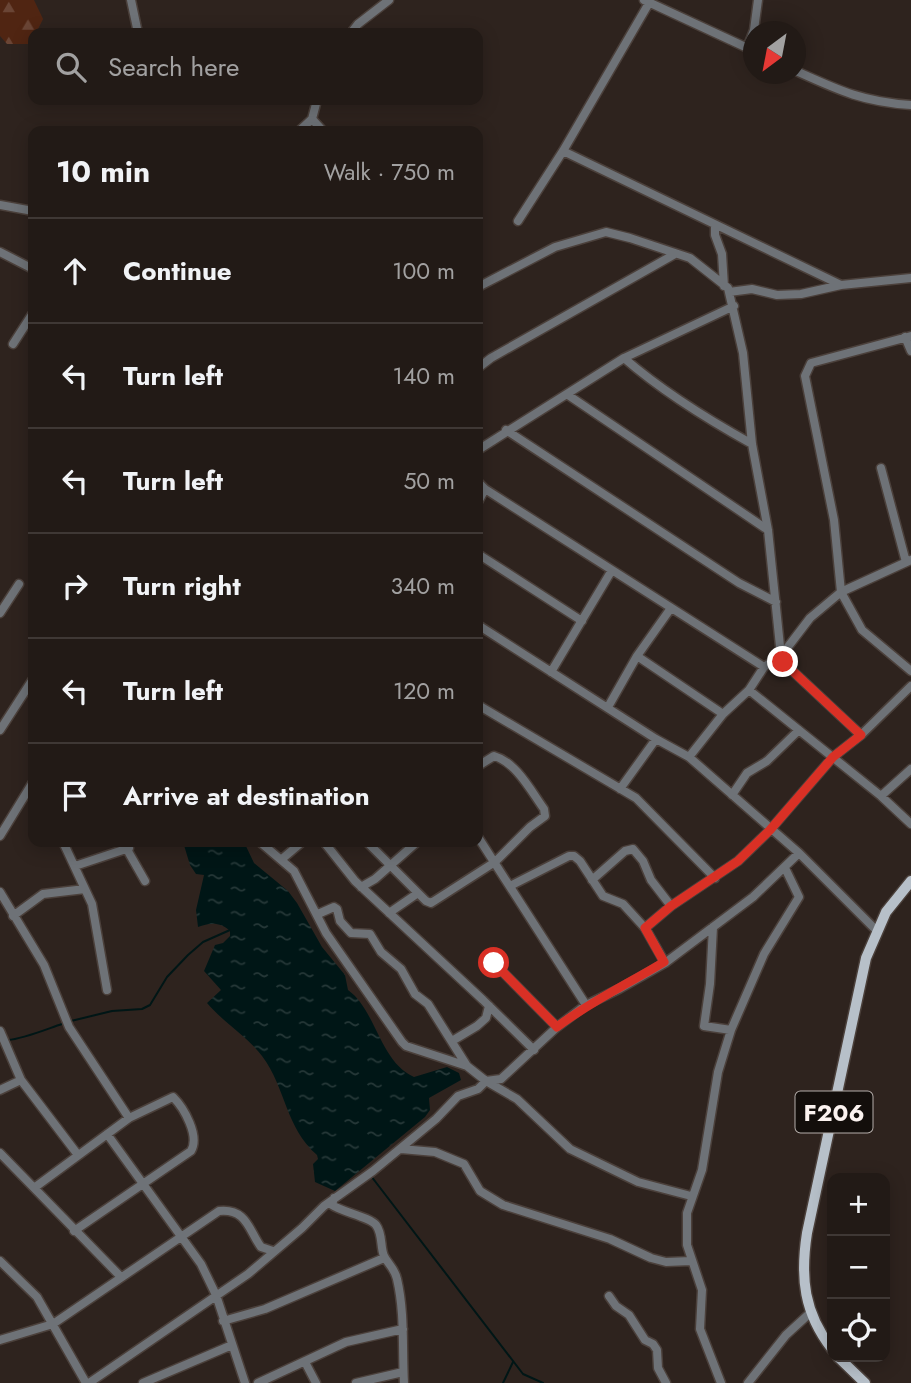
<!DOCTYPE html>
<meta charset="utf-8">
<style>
:root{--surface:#221a16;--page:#2a231f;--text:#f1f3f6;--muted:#a2a1a1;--line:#3f3835}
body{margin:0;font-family:Jost,sans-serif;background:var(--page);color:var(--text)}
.controls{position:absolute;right:21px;bottom:21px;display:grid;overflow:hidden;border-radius:14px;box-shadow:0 4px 18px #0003}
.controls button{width:63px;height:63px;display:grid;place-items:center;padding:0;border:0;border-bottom:2px solid var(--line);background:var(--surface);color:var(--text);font:35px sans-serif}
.compass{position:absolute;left:743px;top:21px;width:63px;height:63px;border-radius:50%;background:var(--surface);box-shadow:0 4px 18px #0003;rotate:212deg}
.stop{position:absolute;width:21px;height:21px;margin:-16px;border:5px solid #d93025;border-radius:50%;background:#fff}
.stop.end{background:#d93025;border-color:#fff;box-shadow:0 2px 7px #0008}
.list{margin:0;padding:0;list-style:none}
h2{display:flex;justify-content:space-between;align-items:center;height:91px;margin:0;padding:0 28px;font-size:30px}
h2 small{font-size:23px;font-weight:400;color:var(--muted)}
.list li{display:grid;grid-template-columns:46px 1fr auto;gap:21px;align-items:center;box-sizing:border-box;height:105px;padding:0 28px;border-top:2px solid var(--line)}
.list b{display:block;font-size:26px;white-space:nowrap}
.list em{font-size:23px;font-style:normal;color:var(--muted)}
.icon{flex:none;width:38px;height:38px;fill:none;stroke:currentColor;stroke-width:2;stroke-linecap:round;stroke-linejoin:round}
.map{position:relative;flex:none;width:911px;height:1383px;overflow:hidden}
.search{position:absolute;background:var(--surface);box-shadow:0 4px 18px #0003;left:28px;top:28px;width:455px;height:77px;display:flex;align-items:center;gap:18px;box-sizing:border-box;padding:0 24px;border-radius:14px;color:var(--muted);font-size:26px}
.panel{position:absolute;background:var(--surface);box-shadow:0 4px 18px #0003;left:28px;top:126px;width:455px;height:721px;border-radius:14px}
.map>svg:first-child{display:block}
.forest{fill:url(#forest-firs)}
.water{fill:url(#water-ripples)}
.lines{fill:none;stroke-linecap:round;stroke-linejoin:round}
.stream{stroke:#001616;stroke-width:2}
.minor-casing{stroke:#4b403b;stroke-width:11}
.major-casing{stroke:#4b403b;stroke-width:13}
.minor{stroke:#6e7277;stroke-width:8}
.major{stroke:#b7c0c9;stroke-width:10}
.route{stroke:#d93025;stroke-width:9}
.labels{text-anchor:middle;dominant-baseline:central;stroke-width:7;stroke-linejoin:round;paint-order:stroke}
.shield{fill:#130e0b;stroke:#b5aeab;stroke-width:2}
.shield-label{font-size:24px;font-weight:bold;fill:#fbf2ef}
</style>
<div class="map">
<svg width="911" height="1383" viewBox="0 0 911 1383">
<defs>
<pattern id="forest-firs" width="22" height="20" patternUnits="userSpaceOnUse" patternTransform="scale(1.75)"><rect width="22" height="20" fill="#502512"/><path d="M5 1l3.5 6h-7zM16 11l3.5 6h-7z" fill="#6a4535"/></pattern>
<pattern id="water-ripples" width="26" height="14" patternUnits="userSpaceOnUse" patternTransform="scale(1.75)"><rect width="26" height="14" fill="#001616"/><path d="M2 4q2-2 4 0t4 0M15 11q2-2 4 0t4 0" fill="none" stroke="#263838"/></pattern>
</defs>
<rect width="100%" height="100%" fill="#2e231e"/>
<path class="forest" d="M0,0h34l9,19 -7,14h-3l-2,11h-24l-7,-8z"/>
<path class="water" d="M183,842h61l10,21 34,28 9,12 25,44 23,28 3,15c28,20 32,72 66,87l33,-10 12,6 2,7 -32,18 1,12 -5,7 -90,74 -20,-9 -2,-18 5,-5 -1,-4c-32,-28 -31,-67 -55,-99 -15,-20 -38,-33 -55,-53l14,-13 -17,-19 11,-26 8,-2 7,-7v-5c-9,-9 -20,-9 -32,-4l-2,-17 8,-35 -8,-1 -6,-9z"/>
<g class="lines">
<path class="stream" d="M71,1021l41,-10 30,-2 8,-4 17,-28 21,-22 15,-13 27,-12
M8,1040c15,-1 39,-11 54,-16
M371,1176l152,198 20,9
M503,1383l10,-21"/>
<defs>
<path id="minor" d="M131,0l7,33
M644,0l110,51
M351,33l7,-9 31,-24
M747,48l7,-18 4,-30
M796,71c42,19 67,31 115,34
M312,119l11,12
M299,131l13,-12 5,-19
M563,151l278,134 70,-7
M0,205l33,6
M518,221l45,-70 86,-148
M715,225v10l7,19 2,32
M0,252l33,17
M478,287l77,-40 51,-15 24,6 60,20 38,30 15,65 9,91 16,86 13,126 2,6 78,73
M729,292l23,-3 25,6 24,-1 40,-9
M911,336l-100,27 -6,13 29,144 7,72 21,38 49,41
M905,337l6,14
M13,344l20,-31
M624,358c39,34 83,61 128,86
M478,368l13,-10 184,-104
M568,395l200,135
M506,430l233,153 37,19
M478,450l146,-92 110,-52
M881,468l25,94
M478,482l7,7 279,178
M478,502l7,-13
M478,554l104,67
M0,613l19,-29
M478,625l178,114 33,18 110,96 77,77
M637,656l86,58
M551,672l61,-102
M749,690l132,106 30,28
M478,705l158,93 79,80
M608,707l29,-51 34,-48
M0,730l33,-51
M689,757l34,-43 26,-24 15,-23 17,-11 29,-38 31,-26 70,-32
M620,789l36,-50
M732,795l15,-22 20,-12 32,-31
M881,796l30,-27
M0,836l33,-54
M478,837l108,168
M63,842l29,62 15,86
M126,842l3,11 16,28
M260,842l34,29 32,62 76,109 4,4 61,20 19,15 15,-2 56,-52 29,-22 33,-16 46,-26 88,-66 46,-44
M324,842l31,39 128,119 51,50
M367,842l59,59 5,2 64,-41 35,-35 15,-11 -1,-7c-13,-18 -28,-47 -50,-53l-16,10
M282,859l20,-17
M75,866l54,-18
M592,880l33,-29 8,-2 10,12 8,19 20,26
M510,886l59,-30h5l6,5 23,35 20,8 22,24 20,35
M361,887l14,-8 42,-37
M0,892l44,73 25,62 60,91
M389,913l29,-20
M318,914l16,-7 3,2 3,12 11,12 19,1 11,18 20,17 14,25 13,10 39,62
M13,916l30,-22 42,-5
M713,927l-3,57 -6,42 27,4
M645,928l26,-22 67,-45 32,-31 63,-73 28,-22 50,-49
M494,963l63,64
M0,1031l21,49 57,75
M452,1041l25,-15 9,-8 3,-12
M0,1090l21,-10
M107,1134l94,130 15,31 29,88
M401,1149l34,3 29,12 16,27 23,14 107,34 41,19 15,4 25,-1
M0,1153l121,124
M34,1188l95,-70 44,-21c11,11 27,39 18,54l-117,80
M334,1198l-2,7c10,7 38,12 44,20 7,9 4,22 8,31 4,8 11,13 13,23 8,34 5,70 7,104
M0,1261l37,36 49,86
M609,1296l7,10 13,9 16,25 8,4 4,6 1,18 8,15
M223,1321l42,-12 119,-51
M0,1340l53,-16 166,-113c28,-3 30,20 42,36l12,4
M305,1362l11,21
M89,1383l159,-109 54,-46 22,-22 49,-35 63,-52 22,-23 20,-7 8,-8 31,18 53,50 68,33 53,14
M143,1383l89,-38
M258,1383l88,-41 57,-13
M356,1383l47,-11
M721,1383l-21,-54 2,-39 -15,-45v-32l15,-43 16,-98 13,-42 33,-76 35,-57 -14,-29
M748,1383l38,-48 24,-22"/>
<path id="major" d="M832,1349c-28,-36 -32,-71 -25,-116l59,-275 20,-46 25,-31
M838,1357l27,26"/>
</defs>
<use href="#minor" class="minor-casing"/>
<use href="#major" class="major-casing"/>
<use href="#minor" class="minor"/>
<use href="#major" class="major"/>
</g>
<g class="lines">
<path class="route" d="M494,963l63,64c34,-26 71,-43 107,-65l-19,-34 26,-22 67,-45 32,-31 63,-73 28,-22 -78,-73"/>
</g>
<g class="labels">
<rect class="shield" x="795.5" y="1091.5" width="77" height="41" rx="5"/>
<g class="shield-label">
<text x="834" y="1112">F206</text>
</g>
</g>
</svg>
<div class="controls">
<button>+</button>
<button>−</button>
<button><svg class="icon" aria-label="locate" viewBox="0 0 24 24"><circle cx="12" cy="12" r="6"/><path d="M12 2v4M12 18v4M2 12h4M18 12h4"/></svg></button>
</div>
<svg class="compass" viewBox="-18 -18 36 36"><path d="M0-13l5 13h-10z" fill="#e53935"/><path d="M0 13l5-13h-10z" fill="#a2a1a1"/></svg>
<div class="stop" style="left:494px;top:963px"></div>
<div class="stop end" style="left:783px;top:662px"></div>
<div class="search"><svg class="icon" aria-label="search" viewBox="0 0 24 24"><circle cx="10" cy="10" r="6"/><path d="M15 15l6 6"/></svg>Search here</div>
<section class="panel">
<h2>10 min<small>Walk · 750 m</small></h2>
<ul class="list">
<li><svg class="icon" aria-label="ahead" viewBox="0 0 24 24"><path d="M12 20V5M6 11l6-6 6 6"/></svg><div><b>Continue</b></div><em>100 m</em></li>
<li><svg class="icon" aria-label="left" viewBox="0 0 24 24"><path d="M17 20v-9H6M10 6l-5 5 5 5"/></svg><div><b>Turn left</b></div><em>140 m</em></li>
<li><svg class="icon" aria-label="left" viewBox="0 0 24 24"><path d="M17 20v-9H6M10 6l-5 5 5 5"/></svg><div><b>Turn left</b></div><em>50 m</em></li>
<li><svg class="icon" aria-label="right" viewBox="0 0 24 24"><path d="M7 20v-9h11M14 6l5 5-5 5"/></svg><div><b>Turn right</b></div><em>340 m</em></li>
<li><svg class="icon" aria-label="left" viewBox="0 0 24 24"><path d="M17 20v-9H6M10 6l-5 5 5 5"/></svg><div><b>Turn left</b></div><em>120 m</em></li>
<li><svg class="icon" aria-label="arrive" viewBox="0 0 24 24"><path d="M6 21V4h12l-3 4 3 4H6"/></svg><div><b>Arrive at destination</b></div></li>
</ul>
</section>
</div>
